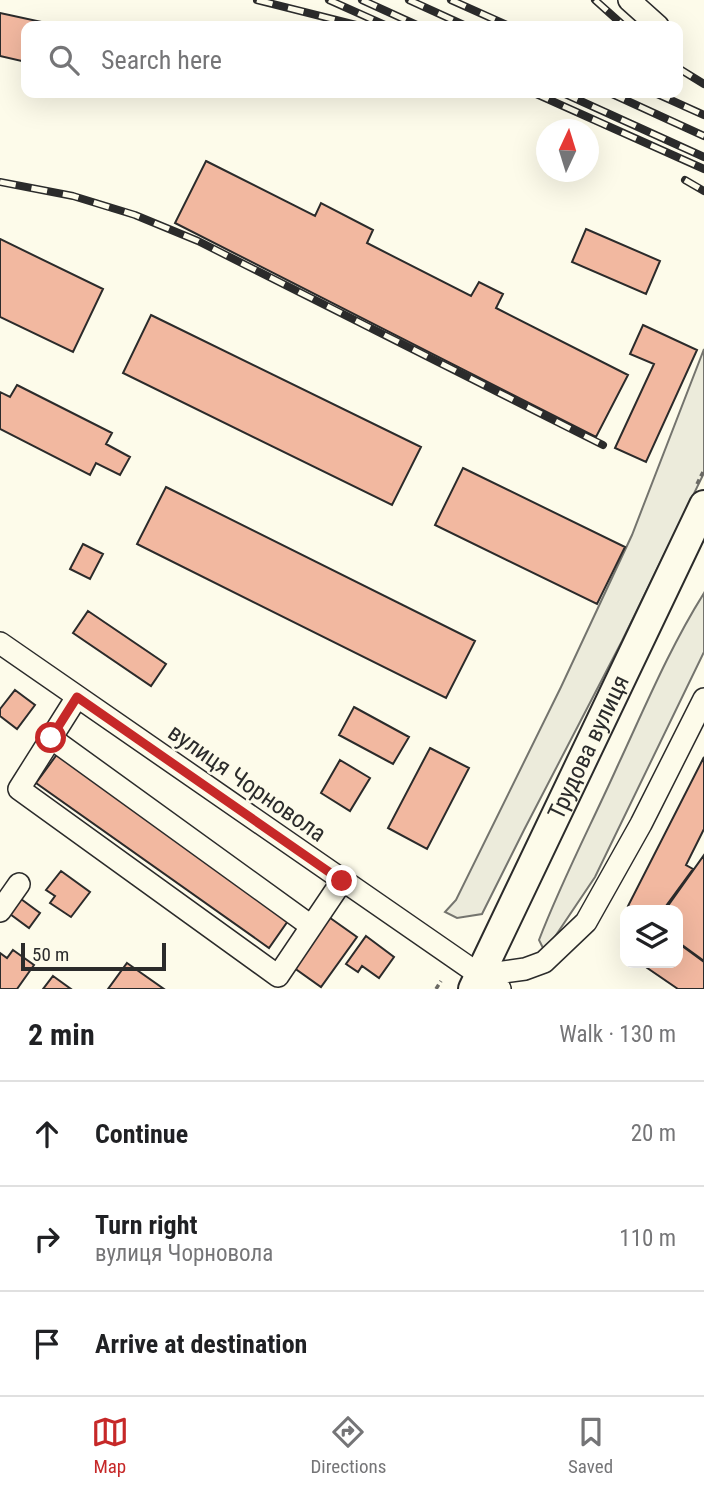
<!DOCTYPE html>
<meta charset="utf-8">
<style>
:root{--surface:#fff;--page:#f2f2f2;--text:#202124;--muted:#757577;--line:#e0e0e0;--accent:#c62828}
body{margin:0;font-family:"Roboto Condensed",sans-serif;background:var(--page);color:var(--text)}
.controls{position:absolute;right:21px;bottom:21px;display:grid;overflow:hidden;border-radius:14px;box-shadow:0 7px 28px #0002}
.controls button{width:63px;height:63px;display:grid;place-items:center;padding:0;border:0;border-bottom:2px solid var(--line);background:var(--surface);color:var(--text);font:35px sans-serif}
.compass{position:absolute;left:536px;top:119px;width:63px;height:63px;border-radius:50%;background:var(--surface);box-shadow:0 7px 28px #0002;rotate:4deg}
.scale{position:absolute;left:21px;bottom:18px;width:145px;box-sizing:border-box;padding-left:7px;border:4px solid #2b2b2b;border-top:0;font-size:19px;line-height:24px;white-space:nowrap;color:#2b2b2b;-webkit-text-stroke:5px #fdfbea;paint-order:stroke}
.stop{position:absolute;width:21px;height:21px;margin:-16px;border:5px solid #c62828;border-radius:50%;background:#fff}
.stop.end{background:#c62828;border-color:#fff;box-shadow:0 2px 7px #0008}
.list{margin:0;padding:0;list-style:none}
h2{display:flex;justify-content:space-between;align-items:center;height:91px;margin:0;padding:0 28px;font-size:30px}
h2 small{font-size:23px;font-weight:400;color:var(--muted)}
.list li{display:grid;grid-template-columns:46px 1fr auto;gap:21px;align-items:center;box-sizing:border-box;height:105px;padding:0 28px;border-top:2px solid var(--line)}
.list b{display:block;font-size:26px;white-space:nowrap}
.list p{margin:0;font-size:23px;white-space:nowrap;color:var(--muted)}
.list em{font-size:23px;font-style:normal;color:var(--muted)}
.icon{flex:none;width:38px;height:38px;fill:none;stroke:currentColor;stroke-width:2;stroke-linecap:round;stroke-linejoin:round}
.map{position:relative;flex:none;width:704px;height:989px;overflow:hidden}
.search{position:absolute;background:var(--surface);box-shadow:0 7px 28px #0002;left:21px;right:21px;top:21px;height:77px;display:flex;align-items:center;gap:18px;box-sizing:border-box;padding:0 24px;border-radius:14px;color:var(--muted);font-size:26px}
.sheet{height:406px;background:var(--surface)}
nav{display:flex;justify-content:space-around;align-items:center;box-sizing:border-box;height:98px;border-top:2px solid var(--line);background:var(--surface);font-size:19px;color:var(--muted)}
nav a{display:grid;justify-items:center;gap:4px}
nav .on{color:var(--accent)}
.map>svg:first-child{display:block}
.green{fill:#ecebdb;stroke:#74746e;stroke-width:2}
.building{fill:#f2b8a0;stroke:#2b2b2b;stroke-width:2}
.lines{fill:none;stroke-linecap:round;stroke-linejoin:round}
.minor-casing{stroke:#2b2b2b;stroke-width:24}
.major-casing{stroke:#2b2b2b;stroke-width:32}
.path{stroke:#6a6964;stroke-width:3.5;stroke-dasharray:5 3.5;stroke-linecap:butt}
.minor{stroke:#fdfbea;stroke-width:21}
.major{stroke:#fdfbea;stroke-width:28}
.rail-casing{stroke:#2b2b2b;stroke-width:8}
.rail{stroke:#fdfbea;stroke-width:5;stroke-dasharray:16;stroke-linecap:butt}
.route{stroke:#c62828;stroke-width:9}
.labels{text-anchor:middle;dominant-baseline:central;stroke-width:5;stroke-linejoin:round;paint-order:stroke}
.street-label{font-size:24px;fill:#2b2b2b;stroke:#fdfbea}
</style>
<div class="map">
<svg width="704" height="989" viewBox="0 0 704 989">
<rect width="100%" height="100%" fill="#fdfbea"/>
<path class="green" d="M704,349v124l-82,168 -98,189 -42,84 -25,4 -12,-6 11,-12 105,-213 71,-152z
M704,593v59l-109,225 -45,67 -7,4 -4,-8c23,-60 53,-117 79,-175 27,-58 52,-118 86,-172z"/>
<path class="building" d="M0,13l60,13h-34v36l-26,-6z
M206,161l109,55 6,-13 52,27 -6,13 104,53 8,-14 24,12 -7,14 132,67 -32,62 -421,-214z
M586,229l74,32 -14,33 -74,-32z
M0,239l103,50 -30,63 -73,-35z
M151,315l270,132 -29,58 -269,-132z
M643,325l54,25 -51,112 -31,-14 39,-84 -24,-10z
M17,385l95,48 -6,11 24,13 -10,18 -24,-12 -6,12 -90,-46v-37l10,5z
M463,468l162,79 -28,57 -162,-79z
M166,487l309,154 -29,57 -309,-154z
M83,544l20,10 -13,25 -20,-10z
M88,611l78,53 -15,22 -78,-53z
M15,690l20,15 -18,24 -17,-13v-7z
M354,707l55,30 -16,27 -54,-29z
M430,748l39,20 -42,81 -39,-21z
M58,753l232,165 -21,30 -233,-165z
M704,757v72l-18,36 7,4 -30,41h-27l-8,-4z
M340,760l30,18 -20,33 -29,-18z
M704,855v106l-26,-19v-32h-13z
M61,871l29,21 -19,25 -21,-14 5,-7 -9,-6z
M21,899l19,14 -11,15 -19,-14z
M326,915l31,22 -36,50 -31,-22z
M366,936l28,21 -15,21 -17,-12 -4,6 -12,-8z
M678,943l26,19v27h-26l-38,-26h38z
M13,950l21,15 -17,24h-17v-36l7,5z
M127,963l37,26h-56z
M53,976l18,13h-28z"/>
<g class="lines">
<defs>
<path id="minor" d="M629,0l29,26
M0,643l500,346
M77,697l-58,92 259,187 64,-95
M51,738l260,188
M0,911l19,-27
M481,975l44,-6 19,-7 42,-40 55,-98 63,-125"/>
<g id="major">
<path id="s1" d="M473,989l231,-484"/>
</g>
</defs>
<use href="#minor" class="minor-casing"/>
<use href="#major" class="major-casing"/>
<path class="path" d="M697,484l7,-14
M436,989l5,-8"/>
<use href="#minor" class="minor"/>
<use href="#major" class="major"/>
<defs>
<path id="rail" d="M257,0l103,26
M329,0l58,26
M362,0l57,26
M409,0l57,26
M451,0l58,26
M595,0l29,26
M678,68l26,16
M534,93l170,76
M563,93l141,64
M610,93l94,43
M655,93l49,22
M685,180l19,11
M0,182l73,14 62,19 63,26 405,204"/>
</defs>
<use href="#rail" class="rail-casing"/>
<use href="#rail" class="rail"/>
</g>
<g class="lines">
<path class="route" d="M51,738l26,-41 265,184"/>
</g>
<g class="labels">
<g class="street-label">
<text stroke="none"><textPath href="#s1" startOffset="268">Трудова вулиця</textPath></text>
<text transform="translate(247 783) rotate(35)">вулиця Чорновола</text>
</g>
</g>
</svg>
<div class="controls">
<button><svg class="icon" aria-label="layers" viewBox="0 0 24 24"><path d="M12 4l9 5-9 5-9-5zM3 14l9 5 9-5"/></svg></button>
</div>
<svg class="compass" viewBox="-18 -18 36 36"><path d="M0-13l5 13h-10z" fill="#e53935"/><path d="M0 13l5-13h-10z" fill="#757577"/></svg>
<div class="scale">50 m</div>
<div class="stop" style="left:51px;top:738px"></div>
<div class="stop end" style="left:342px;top:881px"></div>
<div class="search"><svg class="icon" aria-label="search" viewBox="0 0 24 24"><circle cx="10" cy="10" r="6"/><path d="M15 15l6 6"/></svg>Search here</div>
</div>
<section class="sheet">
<h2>2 min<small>Walk · 130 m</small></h2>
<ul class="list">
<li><svg class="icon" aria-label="ahead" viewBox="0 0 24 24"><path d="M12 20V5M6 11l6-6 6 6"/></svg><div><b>Continue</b></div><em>20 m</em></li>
<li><svg class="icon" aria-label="right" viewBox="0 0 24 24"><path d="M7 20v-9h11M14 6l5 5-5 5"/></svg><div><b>Turn right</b><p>вулиця Чорновола</p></div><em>110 m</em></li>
<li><svg class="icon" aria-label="arrive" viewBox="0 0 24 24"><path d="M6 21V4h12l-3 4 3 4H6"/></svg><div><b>Arrive at destination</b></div></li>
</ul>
</section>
<nav>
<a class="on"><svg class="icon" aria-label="map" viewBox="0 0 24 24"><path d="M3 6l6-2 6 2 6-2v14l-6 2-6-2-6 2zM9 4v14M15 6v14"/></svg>Map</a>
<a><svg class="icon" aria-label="directions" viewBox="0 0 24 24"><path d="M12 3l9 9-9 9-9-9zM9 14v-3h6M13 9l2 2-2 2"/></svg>Directions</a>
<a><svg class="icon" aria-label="saved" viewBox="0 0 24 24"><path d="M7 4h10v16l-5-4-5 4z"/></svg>Saved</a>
</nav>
